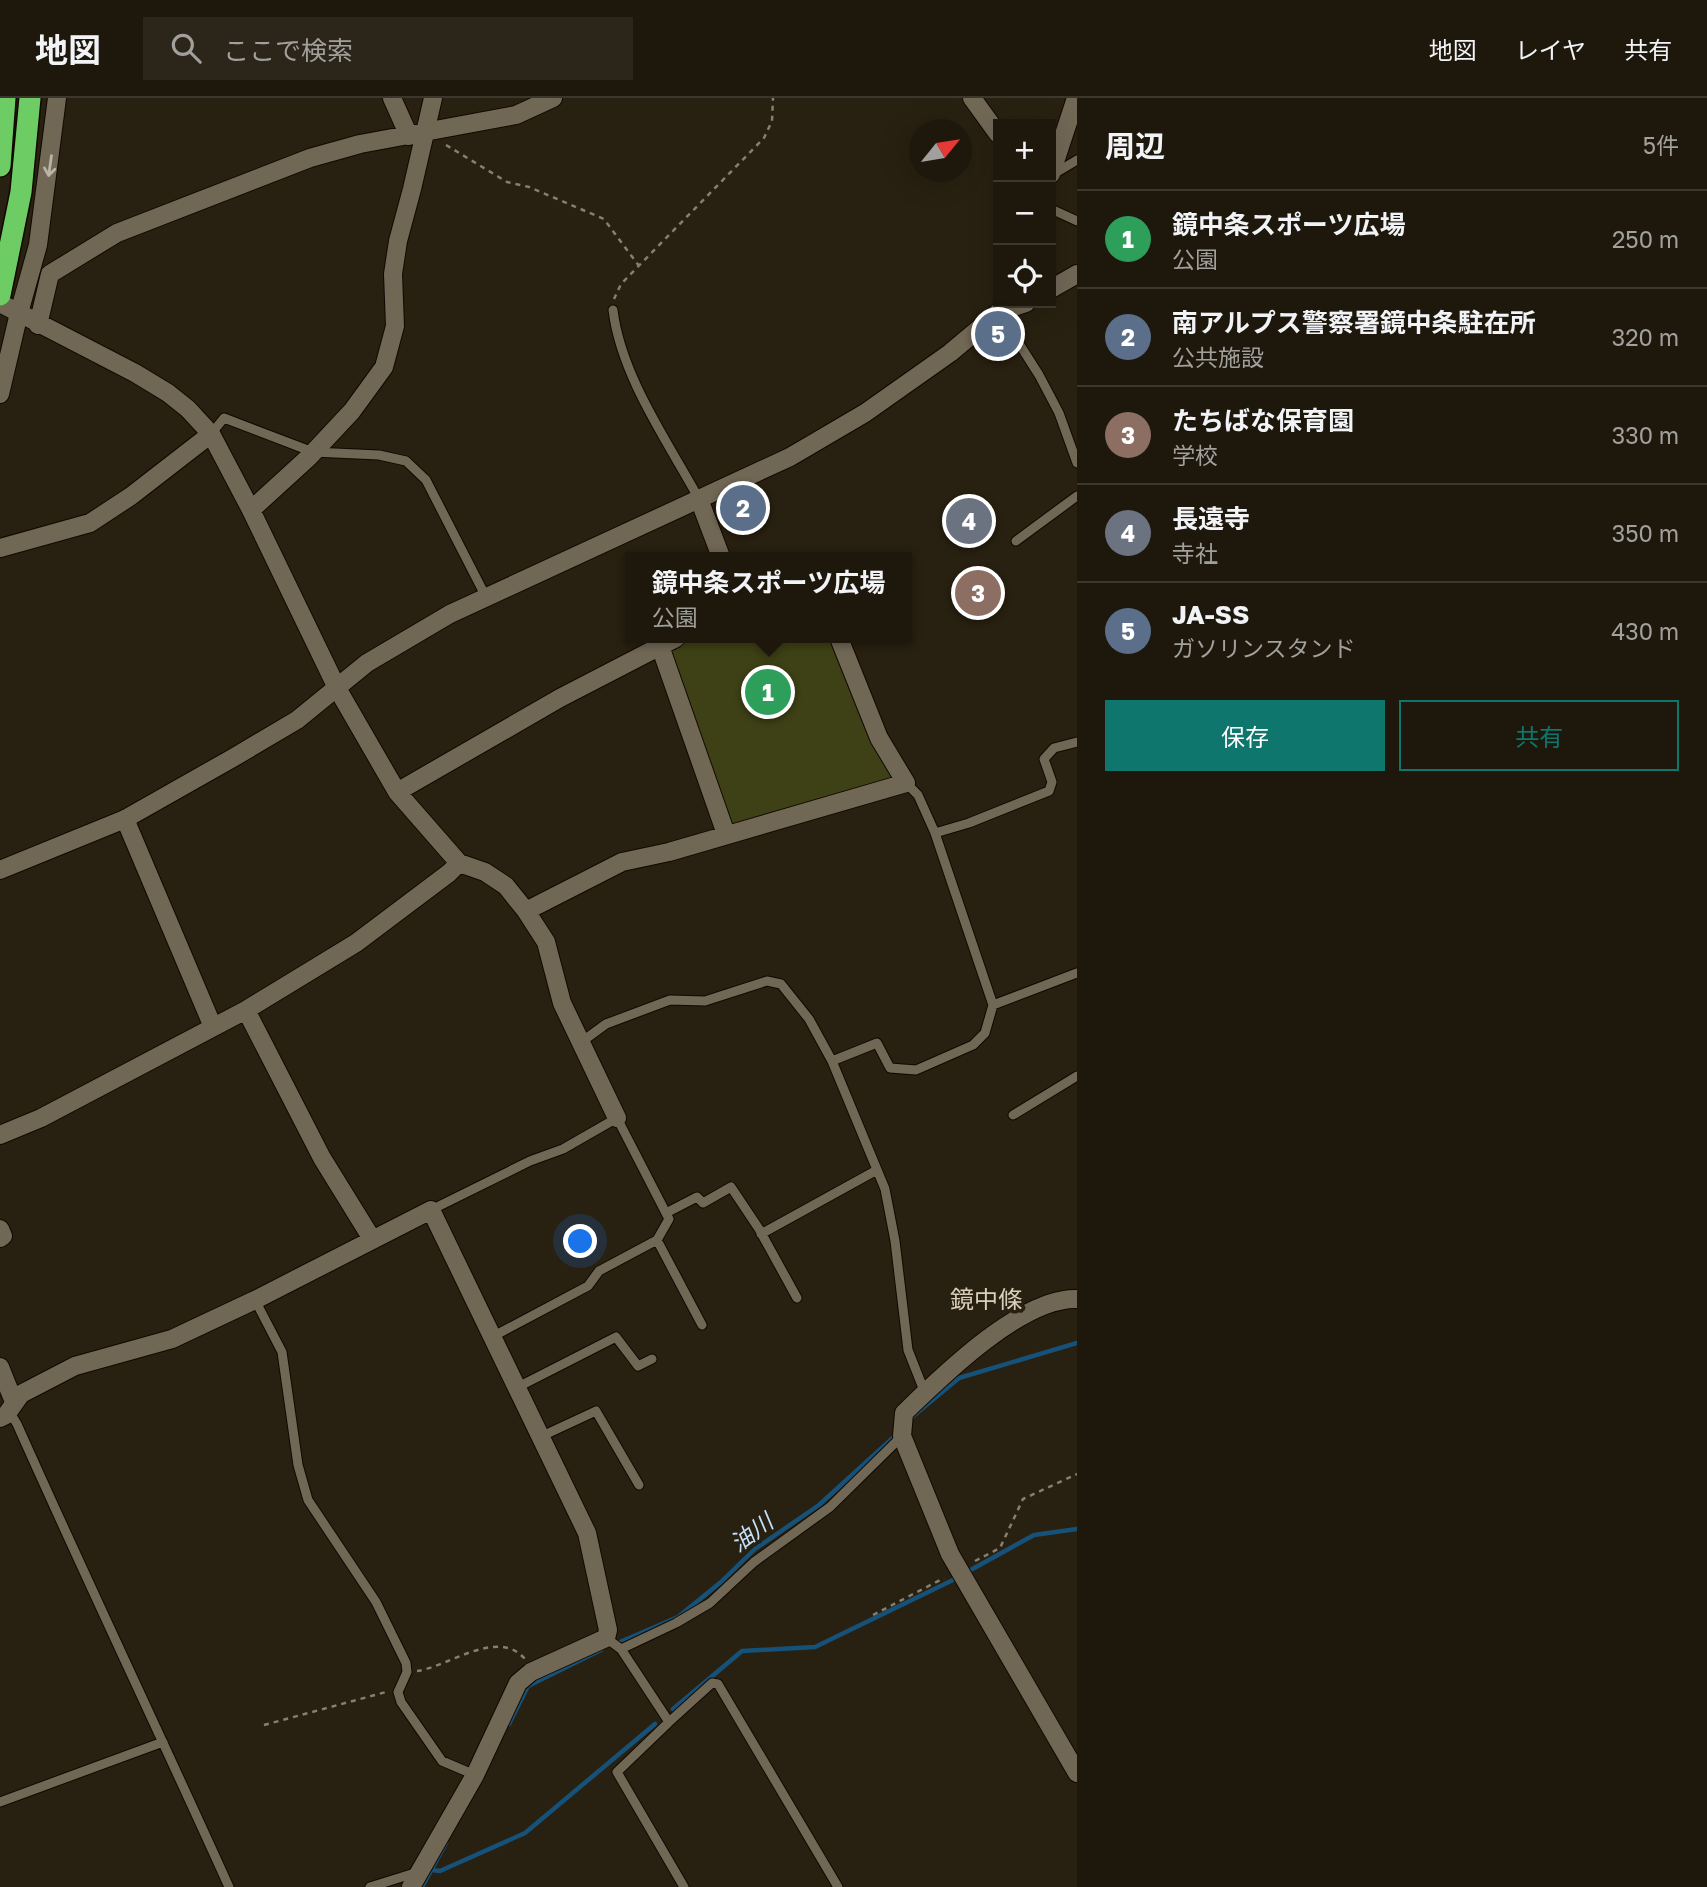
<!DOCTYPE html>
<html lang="ja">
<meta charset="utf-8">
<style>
:root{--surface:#1e180c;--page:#2b251a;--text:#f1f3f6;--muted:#a1a09d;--line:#3c372d;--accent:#0f766e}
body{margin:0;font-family:"Golos Text","Noto Sans JP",sans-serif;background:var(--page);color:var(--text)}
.controls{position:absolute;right:21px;top:21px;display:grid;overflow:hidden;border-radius:0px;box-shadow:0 7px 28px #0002}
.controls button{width:63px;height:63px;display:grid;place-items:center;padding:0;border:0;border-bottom:2px solid var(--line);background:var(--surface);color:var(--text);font:35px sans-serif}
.compass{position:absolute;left:909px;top:21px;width:63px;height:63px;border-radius:50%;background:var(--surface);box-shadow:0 7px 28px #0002;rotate:60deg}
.you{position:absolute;left:581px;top:1144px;width:24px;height:24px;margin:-18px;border:5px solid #fff;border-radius:50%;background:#1a73e8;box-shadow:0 0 0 10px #1a73e833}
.badge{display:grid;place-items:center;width:46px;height:46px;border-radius:50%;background:var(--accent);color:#fff;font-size:23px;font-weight:700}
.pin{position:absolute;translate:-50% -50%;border:4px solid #fff;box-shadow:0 2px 7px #0006}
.popup{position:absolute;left:625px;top:454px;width:287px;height:91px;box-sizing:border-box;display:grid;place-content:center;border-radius:0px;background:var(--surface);filter:drop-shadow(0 2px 5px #0005);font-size:23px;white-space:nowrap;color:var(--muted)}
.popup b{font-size:26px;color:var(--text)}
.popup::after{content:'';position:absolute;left:50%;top:100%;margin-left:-14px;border:14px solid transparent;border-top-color:var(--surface)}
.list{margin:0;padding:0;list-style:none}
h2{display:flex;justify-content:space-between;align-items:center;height:91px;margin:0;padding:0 28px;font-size:30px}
h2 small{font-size:23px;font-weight:400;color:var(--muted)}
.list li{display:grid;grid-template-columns:46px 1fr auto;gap:21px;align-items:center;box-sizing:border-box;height:98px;padding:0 28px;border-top:2px solid var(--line)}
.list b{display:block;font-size:26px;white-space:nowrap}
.list p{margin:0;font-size:23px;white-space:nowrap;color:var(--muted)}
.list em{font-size:23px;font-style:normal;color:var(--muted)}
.actions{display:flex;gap:14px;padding:21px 28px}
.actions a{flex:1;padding:16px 0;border:2px solid var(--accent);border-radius:0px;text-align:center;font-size:24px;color:var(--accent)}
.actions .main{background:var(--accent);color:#fff}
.icon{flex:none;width:38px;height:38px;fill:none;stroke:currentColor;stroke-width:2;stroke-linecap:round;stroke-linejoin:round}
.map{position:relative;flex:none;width:1077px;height:1789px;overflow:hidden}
header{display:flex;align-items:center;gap:42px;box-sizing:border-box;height:98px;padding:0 35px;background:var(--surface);border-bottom:2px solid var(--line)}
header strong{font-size:33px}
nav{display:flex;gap:38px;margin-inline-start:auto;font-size:24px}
.search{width:490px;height:63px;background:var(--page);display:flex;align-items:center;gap:18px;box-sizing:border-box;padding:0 24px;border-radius:0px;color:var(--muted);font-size:26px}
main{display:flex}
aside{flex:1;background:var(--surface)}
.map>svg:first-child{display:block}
.green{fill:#3e4015}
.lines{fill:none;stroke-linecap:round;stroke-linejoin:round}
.stream{stroke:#165179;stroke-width:4.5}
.service-casing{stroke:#110900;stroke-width:11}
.minor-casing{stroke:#110900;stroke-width:20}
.tertiary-casing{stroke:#110900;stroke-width:20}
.motorway-casing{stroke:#110900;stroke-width:24}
.path{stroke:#867f72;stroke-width:2.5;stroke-dasharray:5 5;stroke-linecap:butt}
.service{stroke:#716755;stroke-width:9}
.minor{stroke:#716755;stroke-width:18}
.tertiary{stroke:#716755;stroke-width:18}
.motorway{stroke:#6dcd64;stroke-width:21}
.oneway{stroke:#bab3a6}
.labels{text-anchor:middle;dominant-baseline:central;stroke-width:7;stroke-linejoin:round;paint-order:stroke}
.water-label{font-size:23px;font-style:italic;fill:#c2e0fa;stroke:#282010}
.quarter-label{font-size:24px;fill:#d9ceba;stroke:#282010}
</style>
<header>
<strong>地図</strong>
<div class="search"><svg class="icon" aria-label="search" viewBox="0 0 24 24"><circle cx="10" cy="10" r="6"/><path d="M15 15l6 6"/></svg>ここで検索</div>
<nav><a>地図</a><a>レイヤ</a><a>共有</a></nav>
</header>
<main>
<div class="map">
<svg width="1077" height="1789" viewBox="0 0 1077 1789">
<rect width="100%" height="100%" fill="#282010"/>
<path class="green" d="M676,540h163l58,147 -171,49 -66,-188z"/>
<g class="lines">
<path class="stream" d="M912,1319l47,-39 118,-35
M967,1474l67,-37 43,-6
M620,1544l58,-25 43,-35 34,-33 64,-44 76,-69
M673,1611l69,-58 73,-4 138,-67
M509,1626l19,-38 73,-36
M432,1772l8,1 85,-38 130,-109
M422,1789l24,-44"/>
<defs>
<path id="service" d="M1052,77l25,-15
M1051,111l26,12
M613,212c8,66 55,132 86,189
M999,214l40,63 20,38 18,50
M211,336l13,-16 89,34 66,3 27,6 20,19 60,117
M1016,443l61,-45
M906,685l12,12 17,38 58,172 84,-32
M935,735l34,-10 80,-32 3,-9 -8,-23 10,-11 23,-6
M580,945l26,-19 64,-24 35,1 62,-20 14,3 28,35 23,42 53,128 10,52 13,109 17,43
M832,963l45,-18 13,25 26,2 57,-25 12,-12 8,-28
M1013,1017l64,-39
M431,1112l99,-49 33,-12 54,-31 52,101 -12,21 -58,31 -11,15 -96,51
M666,1115l31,-16 6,6 28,-16 28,42 38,69
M761,1136l116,-64
M657,1142l45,85
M255,1202l27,52 16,113 10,35 68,102 30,61 1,9 -9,20 3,10 41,59 33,14
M516,1290l100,-51 22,29 14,-7
M9,1313l8,13c69,155 142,308 212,463
M540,1339l56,-26 43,74
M606,1540l15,11 48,73 -52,50 67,115
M621,1551l55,-26 34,-20 44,-41 76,-55 72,-71
M669,1624l43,-39 6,1 120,203
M0,1704l163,-60
M370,1789l48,-15"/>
<path id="minor" d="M392,0l17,38
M972,0l26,36
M1051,191l26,-15
M0,205l135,70 33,20 20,16 23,25 40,76 86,178 60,104 62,71 26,9 21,14 20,25 20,31 16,61 55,115
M999,214l27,-9
M38,227l12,-51 67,-41 193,-75 50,-14 156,-29 37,-17
M699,401l22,58
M251,412l58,-53 43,-46 32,-44 11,-41 -2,-52 5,-33 14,-52 21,-91
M0,450l90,-25 41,-27 80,-62
M660,548l66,188
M397,694l163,-94 116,-60
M125,721l88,208
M526,813l96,-49 47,-10 237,-69 -27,-45 -40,-100
M246,912l76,148 50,81
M0,1037l41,-17 205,-108 110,-67 93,-70 10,-10
M0,1131l3,7 -3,2
M1077,1201c-55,-2 -135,77 -173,114l-2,23 48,118 127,219
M0,1269l14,35
M0,1320l6,-3 15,-21 54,-28 97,-27 83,-39 176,-90 156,323 21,97 -2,8 -75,34 -13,11 -43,92 -64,112"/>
<path id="tertiary" d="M1051,76l25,-76
M0,296l19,-81 19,-68 19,-147
M0,772l125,-51 106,-60 66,-39 70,-57 83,-49 340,-157 75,-44 85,-60 49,-41 6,-9"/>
<path id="motorway" d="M0,68l5,-68
M0,197l21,-103 9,-94"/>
</defs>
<use href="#service" class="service-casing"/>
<use href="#minor" class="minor-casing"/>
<use href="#tertiary" class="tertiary-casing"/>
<use href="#motorway" class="motorway-casing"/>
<path class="path" d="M446,47l61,37 22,5 75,32 35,47
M614,201l7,-15 143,-146 8,-17 1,-23
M975,1463l25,-13 23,-49 54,-25
M873,1517l71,-37
M417,1573c31,-4 81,-44 108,-12
M264,1627l122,-33"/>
<use href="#service" class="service"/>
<use href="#minor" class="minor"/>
<use href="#tertiary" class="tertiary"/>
<use href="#motorway" class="motorway"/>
</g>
<defs><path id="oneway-shaft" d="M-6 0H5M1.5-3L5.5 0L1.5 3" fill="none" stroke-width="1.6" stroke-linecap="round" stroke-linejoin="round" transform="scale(1.75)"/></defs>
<use class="oneway" href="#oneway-shaft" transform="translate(50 68) rotate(98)"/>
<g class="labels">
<g class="water-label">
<text transform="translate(751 1434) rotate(-37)">油川</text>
</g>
<g class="quarter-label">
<text x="986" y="1200">鏡中條</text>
</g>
</g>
</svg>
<div class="controls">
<button>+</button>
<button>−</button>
<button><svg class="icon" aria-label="locate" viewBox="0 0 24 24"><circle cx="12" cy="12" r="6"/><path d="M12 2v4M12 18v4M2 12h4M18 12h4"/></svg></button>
</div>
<svg class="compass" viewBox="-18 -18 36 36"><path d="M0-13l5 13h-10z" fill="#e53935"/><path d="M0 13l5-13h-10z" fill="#a1a09d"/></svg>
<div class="you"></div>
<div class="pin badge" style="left:768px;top:594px;background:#2e9e5b">1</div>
<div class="popup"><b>鏡中条スポーツ広場</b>公園</div>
<div class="pin badge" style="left:743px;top:410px;background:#5c6f8a">2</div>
<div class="pin badge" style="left:978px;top:495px;background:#8d6e63">3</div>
<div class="pin badge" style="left:969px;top:423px;background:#6b7280">4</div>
<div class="pin badge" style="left:998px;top:236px;background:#5c6f8a">5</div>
</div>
<aside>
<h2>周辺<small>5件</small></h2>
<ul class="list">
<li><span class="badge" style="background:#2e9e5b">1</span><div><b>鏡中条スポーツ広場</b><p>公園</p></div><em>250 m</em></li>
<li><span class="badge" style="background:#5c6f8a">2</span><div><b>南アルプス警察署鏡中条駐在所</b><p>公共施設</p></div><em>320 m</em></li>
<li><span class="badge" style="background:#8d6e63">3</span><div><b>たちばな保育園</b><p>学校</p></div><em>330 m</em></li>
<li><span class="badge" style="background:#6b7280">4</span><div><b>長遠寺</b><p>寺社</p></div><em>350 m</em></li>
<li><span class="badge" style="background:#5c6f8a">5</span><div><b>JA-SS</b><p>ガソリンスタンド</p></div><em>430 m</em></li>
</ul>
<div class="actions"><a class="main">保存</a><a>共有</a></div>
</aside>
</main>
